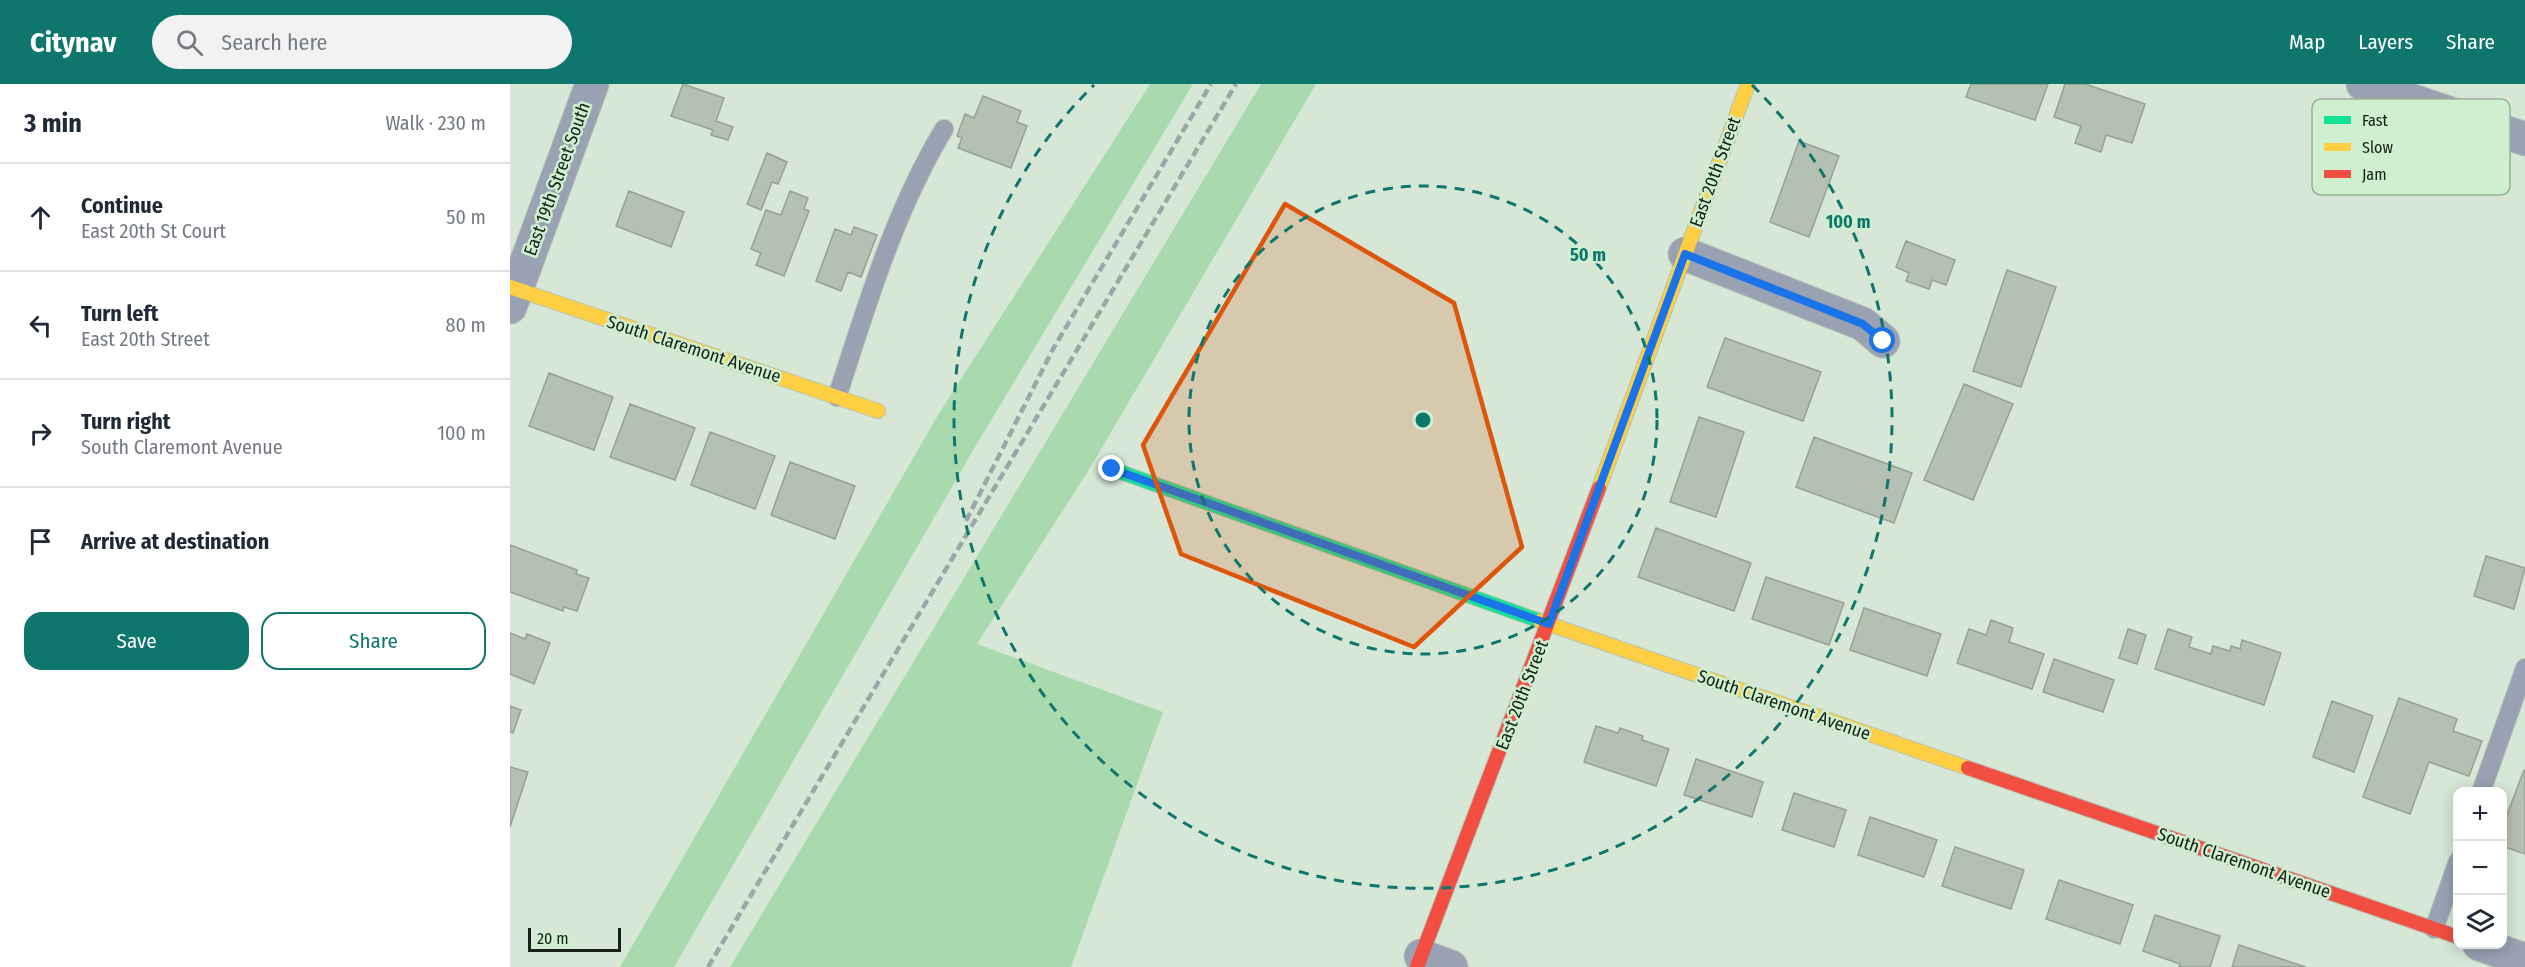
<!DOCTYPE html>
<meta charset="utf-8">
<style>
:root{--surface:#fff;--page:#f2f2f3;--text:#1f2937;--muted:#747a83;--line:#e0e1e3;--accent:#0f766e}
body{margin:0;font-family:"Fira Sans Condensed",sans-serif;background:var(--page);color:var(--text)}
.controls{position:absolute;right:18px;bottom:18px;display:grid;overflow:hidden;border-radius:12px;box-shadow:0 3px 15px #0003}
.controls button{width:54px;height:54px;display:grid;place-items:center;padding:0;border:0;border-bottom:2px solid var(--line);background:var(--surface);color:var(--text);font:30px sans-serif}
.scale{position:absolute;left:18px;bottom:15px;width:93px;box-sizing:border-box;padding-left:6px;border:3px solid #152116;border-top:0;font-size:16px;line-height:21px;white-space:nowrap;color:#152116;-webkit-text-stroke:4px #ceefd0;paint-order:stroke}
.stop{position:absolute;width:18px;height:18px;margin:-14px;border:4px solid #1a73e8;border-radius:50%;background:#fff}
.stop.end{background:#1a73e8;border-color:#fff;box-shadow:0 2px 6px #0008}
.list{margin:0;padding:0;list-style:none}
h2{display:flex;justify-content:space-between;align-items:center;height:78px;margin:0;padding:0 24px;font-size:26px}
h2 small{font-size:20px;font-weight:400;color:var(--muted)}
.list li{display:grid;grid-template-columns:39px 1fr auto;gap:18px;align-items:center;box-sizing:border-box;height:108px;padding:0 24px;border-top:2px solid var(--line)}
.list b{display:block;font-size:22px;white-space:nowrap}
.list p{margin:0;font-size:20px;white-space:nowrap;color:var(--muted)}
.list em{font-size:20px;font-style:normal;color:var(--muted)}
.actions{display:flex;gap:12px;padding:18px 24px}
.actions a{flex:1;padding:14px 0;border:2px solid var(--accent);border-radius:18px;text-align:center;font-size:21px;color:var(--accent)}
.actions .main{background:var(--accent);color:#fff}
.icon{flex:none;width:33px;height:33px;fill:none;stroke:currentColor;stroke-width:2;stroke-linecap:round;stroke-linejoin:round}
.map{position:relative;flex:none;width:2015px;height:883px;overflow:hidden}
header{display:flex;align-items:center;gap:36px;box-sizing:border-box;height:84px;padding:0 30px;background:var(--accent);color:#fff}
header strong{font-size:28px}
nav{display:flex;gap:33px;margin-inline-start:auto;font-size:21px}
.search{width:420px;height:54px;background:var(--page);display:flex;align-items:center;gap:15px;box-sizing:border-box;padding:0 21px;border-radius:33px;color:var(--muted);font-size:22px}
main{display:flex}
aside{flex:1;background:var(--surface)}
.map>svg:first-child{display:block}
.green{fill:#a9daad}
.building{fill:#b6c0b2;stroke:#97a193;stroke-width:1.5}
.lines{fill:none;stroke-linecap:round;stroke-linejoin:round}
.lane-casing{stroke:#b5c2b5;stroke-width:20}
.street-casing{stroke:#b5c2b5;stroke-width:35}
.fast-casing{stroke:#b5c2b5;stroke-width:16}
.slow-casing{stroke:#b5c2b5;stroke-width:16}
.jam-casing{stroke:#b5c2b5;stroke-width:16}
.lane{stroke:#98a2b3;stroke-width:18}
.street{stroke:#98a2b3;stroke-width:33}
.fast{stroke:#16e098;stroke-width:14}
.slow{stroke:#ffcf43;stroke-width:14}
.jam{stroke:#f24e42;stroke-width:14}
.rail{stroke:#9aa7a6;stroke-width:4.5;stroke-dasharray:9 4.5;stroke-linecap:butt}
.route{stroke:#1a73e8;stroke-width:8}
.marked{fill:#dd560c;fill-opacity:0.2;stroke:#dd560c;stroke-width:4.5;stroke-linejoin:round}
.ring{fill:none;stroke:#0f766e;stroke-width:3;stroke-dasharray:10 8}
.labels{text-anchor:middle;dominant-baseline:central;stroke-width:5;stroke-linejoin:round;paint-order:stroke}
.street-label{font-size:18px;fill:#152116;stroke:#ceefd0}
.key{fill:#ceefd0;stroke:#96b198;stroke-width:1.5}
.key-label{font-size:16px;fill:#152116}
.centre{fill:#0f766e;stroke:#ceefd0;stroke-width:3}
.ring-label{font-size:18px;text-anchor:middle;font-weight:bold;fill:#0f766e;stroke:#ceefd0;stroke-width:5;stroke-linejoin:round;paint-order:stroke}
</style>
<header>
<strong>Citynav</strong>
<div class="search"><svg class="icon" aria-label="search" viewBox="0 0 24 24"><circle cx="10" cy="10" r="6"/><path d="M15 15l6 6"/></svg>Search here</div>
<nav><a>Map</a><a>Layers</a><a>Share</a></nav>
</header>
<main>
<aside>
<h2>3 min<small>Walk · 230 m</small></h2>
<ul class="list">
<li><svg class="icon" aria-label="ahead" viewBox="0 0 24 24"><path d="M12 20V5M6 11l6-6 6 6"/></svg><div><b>Continue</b><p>East 20th St Court</p></div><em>50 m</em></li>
<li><svg class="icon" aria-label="left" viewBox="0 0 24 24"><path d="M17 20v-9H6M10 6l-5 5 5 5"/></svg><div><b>Turn left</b><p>East 20th Street</p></div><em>80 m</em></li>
<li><svg class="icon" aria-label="right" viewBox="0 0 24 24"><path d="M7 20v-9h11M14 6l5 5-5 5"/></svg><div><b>Turn right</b><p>South Claremont Avenue</p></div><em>100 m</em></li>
<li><svg class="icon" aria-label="arrive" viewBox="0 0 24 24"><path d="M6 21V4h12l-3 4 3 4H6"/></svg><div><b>Arrive at destination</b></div></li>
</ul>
<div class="actions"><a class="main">Save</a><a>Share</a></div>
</aside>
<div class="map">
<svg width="2015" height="883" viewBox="0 0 2015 883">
<rect width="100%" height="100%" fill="#d6e7d6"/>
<path class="green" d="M640,0h43l-218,363 -301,520h-54l318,-552z
M751,0h55l-229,389 -110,171 186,68 -92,255h-341z"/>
<path class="building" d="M173,0l41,14 -8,23 17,6 -5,13 -17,-5 2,-5 -42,-14z
M1461,0h77l-13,36 -69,-23z
M1555,0h20l60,20 -13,39 -26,-8 -5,17 -26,-9 6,-17 -27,-9z
M473,12l38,15 -4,11 10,4 -16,42 -53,-20 4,-10 -5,-2 8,-22 9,4z
M1289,57l40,15 -30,81 -39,-15z
M257,69l20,9 -9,22 -6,-2 -11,28 -14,-6z
M119,107l55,21 -13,35 -55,-21z
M280,107l18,7 -4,11 5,2 -25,65 -28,-11 5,-12 -10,-4 15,-39 15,5z
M344,143l23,8 -16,42 -13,-5 -7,19 -25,-10 19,-52 16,6z
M1396,157l49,19 -9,25 -14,-5 -3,9 -23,-8 3,-8 -13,-6z
M1497,186l49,17 -35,100 -48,-16z
M1215,254l96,34 -18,49 -96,-34z
M39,289l64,24 -19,53 -65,-24z
M1454,300l49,20 -40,96 -49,-20z
M120,320l65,24 -20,52 -65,-23z
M1189,333l45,15 -28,85 -46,-15z
M200,348l65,24 -20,53 -64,-24z
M1304,353l98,36 -18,50 -98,-36z
M280,378l65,24 -20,53 -64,-24z
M1146,444l95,35 -17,48 -96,-34z
M0,461l67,25 -1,4 13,4 -12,33 -13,-4 -1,4 -53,-19z
M1976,472l39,12 -11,41 -40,-13z
M1256,493l78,26 -15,42 -77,-26z
M1354,524l77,26 -14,42 -77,-26z
M1481,536l22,8 -4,14 35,12 -12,35 -75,-26 12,-34 17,6z
M1618,545l18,6 -9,29 -18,-6z
M1658,545l24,8 -3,10 22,7 2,-8 17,5 1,-5 9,3 2,-9 39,13 -17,52 -109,-36z
M0,549l15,6 2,-5 23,9 -16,41 -24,-10z
M1544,575l60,21 -11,32 -60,-20z
M1889,614l58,21 -4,12 29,10 -13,35 -40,-14 -19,52 -47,-17z
M1822,617l41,15 -19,56 -41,-15z
M0,622l11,4 -8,23 -3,-1z
M1086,642l22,7 2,-5 23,8 -1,4 27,9 -13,37 -72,-24z
M1186,675l67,23 -11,35 -68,-22z
M0,683l18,5 -18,55z
M2014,686l1,1v83l-23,-8v-18z
M1284,709l52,17 -12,37 -52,-17z
M1360,733l67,23 -13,37 -66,-22z
M1445,763l69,23 -13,39 -69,-23z
M1549,796l74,25 -13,39 -74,-25z
M1645,831l65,21 -10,31h-31l1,-3 -37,-13z
M1729,861l67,22h-74z"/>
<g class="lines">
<defs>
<path id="lane" d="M327,313c30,-92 57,-185 107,-268
M1971,708l44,-124
M1924,845l24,-68"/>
<path id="street" d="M1853,0l162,55
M1175,170l178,70 20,17
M0,223l82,-223
M1969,860l46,16
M911,872l30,11"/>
<path id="fast" d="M602,385l428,152"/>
<path id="slow" d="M0,203l368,124
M1089,404l149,-404
M1030,537l428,147"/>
<path id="jam" d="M1458,684l490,169
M907,883l182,-479"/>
</defs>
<use href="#lane" class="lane-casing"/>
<use href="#street" class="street-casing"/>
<use href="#fast" class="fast-casing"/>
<use href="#slow" class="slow-casing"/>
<use href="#jam" class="jam-casing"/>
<use href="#lane" class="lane"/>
<use href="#street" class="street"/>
<use href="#fast" class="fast"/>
<use href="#slow" class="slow"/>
<use href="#jam" class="jam"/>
<path class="rail" d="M456,437l87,-172 158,-265
M198,883l528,-883"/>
</g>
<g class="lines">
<path class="route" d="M602,385l437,155 136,-370 178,70 20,17"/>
</g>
<path class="marked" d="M775,120l169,99 68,244 -108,100 -233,-93 -38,-109z"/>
<g class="ring">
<circle cx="913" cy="336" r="234"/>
<path d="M1242 1A469 469 0 1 1 584 1"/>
</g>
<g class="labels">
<g class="street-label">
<text transform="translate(1205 88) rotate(-70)">East 20th Street</text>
<text transform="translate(47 95) rotate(-70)">East 19th Street South</text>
<text transform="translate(184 265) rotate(18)">South Claremont Avenue</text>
<text transform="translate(1012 611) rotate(-69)">East 20th Street</text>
<text transform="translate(1274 621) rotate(19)">South Claremont Avenue</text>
<text transform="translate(1734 779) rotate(19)">South Claremont Avenue</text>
</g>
</g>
<rect x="1802" y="15" width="198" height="96" rx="9" class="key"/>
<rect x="1814" y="32" width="27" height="8" fill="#16e098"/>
<rect x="1814" y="59" width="27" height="8" fill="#ffcf43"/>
<rect x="1814" y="86" width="27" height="8" fill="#f24e42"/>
<g class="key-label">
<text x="1852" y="42">Fast</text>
<text x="1852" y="69">Slow</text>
<text x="1852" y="96">Jam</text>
</g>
<circle cx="913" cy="336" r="9" class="centre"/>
<g class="ring-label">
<text x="1338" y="144">100 m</text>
<text x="1078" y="177">50 m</text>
</g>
</svg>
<div class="controls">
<button>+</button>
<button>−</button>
<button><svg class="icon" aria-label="layers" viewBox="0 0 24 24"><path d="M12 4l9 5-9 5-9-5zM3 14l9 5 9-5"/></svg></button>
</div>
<div class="scale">20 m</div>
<div class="stop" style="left:1373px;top:257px"></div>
<div class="stop end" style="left:602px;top:385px"></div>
</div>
</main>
